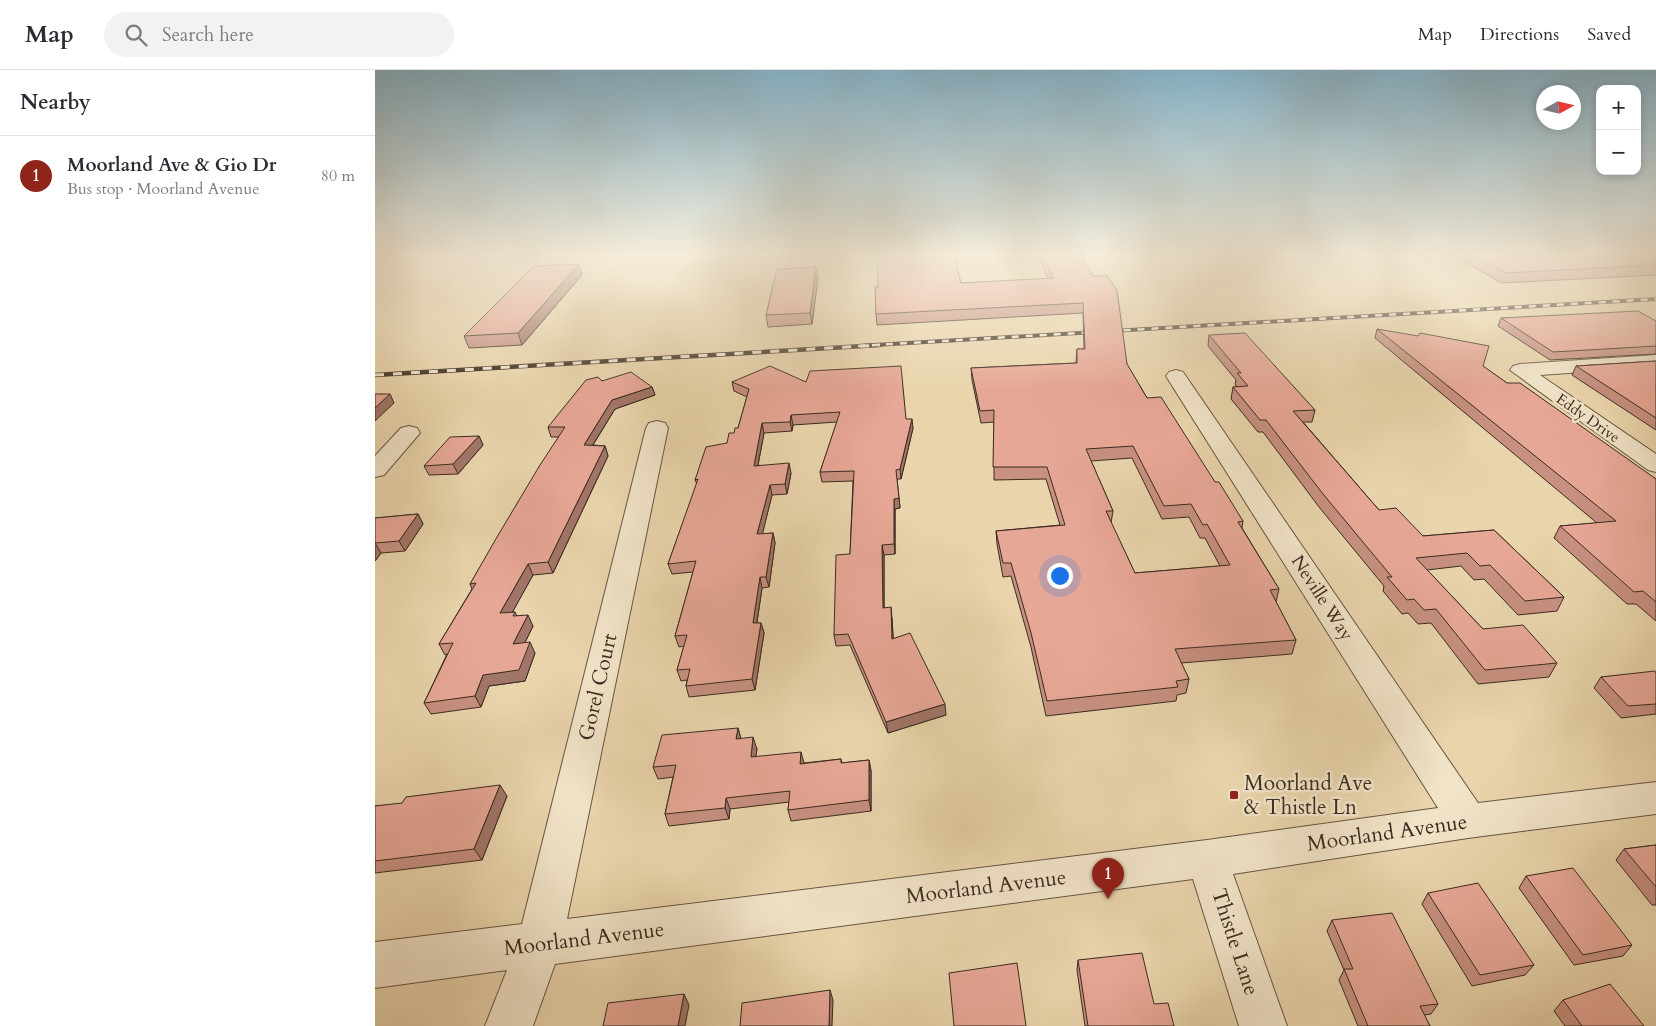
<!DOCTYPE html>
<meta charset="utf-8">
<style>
:root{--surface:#fff;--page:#f2f2f3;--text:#2b2b33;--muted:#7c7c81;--line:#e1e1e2;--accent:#8f2418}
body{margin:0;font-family:Cardo,serif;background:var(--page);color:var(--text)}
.controls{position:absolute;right:15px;top:15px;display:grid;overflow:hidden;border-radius:10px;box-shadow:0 2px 8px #0003}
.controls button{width:45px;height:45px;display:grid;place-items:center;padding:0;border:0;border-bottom:1px solid var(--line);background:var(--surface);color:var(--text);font:25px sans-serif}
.compass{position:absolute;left:1161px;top:15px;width:45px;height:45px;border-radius:50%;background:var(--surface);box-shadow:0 2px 8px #0003;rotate:82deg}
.you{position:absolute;left:684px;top:505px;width:18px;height:18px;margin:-12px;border:4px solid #fff;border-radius:50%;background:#1a73e8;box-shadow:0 0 0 8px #1a73e833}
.badge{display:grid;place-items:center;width:32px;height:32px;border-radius:50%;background:var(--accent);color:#fff;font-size:16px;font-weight:700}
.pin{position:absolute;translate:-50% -41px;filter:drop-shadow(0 1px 2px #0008)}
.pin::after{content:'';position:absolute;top:26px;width:18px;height:15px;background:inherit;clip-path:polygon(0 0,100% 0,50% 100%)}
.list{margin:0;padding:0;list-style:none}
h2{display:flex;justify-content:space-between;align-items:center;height:65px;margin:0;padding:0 20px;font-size:21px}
h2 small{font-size:16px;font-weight:400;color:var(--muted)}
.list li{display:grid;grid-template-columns:32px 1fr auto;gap:15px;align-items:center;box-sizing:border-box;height:80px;padding:0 20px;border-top:1px solid var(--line)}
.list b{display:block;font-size:19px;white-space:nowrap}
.list p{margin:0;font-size:16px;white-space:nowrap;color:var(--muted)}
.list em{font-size:16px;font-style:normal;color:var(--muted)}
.icon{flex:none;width:28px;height:28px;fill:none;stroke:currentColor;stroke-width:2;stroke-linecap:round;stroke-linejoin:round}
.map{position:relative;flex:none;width:1281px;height:956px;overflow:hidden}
header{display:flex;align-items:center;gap:30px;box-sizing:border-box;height:70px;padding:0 25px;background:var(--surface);border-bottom:1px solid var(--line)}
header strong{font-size:24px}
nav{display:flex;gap:28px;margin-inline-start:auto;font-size:18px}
.search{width:350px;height:45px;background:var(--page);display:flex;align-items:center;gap:12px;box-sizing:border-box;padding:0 18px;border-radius:28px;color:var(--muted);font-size:19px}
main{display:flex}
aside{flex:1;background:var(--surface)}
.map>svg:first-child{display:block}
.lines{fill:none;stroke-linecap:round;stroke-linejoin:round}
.minor-casing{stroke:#665543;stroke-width:2}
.minor{fill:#f1e3c8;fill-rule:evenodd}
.rail-far1-casing{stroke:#3a2b20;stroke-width:4}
.rail-casing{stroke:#3a2b20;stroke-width:4.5}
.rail-far1{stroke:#f1e3c8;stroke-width:2.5;stroke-dasharray:7;stroke-linecap:butt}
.rail{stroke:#f1e3c8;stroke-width:3;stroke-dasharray:9;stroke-linecap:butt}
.wall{fill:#c79081;stroke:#3a2b20;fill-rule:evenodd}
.shaded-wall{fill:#a27569;stroke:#3a2b20}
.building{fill:#e7a796;stroke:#3a2b20;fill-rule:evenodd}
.poi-dot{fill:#8f2418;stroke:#f1e3c8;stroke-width:2}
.labels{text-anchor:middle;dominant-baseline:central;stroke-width:5;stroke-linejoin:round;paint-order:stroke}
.far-street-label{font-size:15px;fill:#3a2b20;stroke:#f1e3c8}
.street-label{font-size:18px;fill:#3a2b20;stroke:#f1e3c8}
.near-street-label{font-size:21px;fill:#3a2b20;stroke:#f1e3c8}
.near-poi-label{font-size:21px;fill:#3a2b20;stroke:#f1e3c8;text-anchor:start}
</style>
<header>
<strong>Map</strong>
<div class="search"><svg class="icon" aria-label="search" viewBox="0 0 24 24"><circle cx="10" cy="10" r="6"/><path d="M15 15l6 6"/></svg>Search here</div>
<nav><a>Map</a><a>Directions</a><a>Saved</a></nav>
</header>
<main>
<aside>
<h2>Nearby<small></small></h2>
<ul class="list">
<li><span class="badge">1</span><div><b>Moorland Ave &amp; Gio Dr</b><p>Bus stop · Moorland Avenue</p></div><em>80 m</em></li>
</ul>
</aside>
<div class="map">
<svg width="1281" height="956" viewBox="0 0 1281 956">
<rect width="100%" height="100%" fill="#e9d4ab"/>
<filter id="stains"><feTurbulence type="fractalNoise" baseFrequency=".004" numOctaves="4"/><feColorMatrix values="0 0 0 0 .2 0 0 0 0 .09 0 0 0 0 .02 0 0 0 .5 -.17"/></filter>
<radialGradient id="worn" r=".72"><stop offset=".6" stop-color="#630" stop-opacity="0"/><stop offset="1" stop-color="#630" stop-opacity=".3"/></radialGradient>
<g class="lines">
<defs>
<path id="minor" d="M1281,285v12l-116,8 116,79v18l-8,-2 -138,-100 3,-4 7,-2z
M801,300l7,2 295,431 178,-21v32l-188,24 -235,36 54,152h-48l-46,-147 -638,85 -22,62h-48l22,-56 -132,18v-46l147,-18 124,-496 3,-5 8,-2 8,2 3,5 -101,491 640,-79 231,-32 -272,-432 3,-4z
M34,356l8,2 3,5 -36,42 -9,2v-21l26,-28z"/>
</defs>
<use href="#minor" class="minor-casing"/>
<use href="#minor" class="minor"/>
<defs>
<path id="rail-far1" d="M483,276l798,-47"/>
<path id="rail" d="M0,305l505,-30"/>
</defs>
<use href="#rail-far1" class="rail-far1-casing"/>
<use href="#rail" class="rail-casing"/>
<use href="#rail-far1" class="rail-far1"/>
<use href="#rail" class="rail"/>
</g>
<path class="wall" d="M663,185h43l46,109 20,34 68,84 28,39 -1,7 37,61 -3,13 20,38 -4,14 -111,9 8,16 -3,14 -9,2 -1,6 -130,15 -15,-69 -20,-71 -8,1 -6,-33 -1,-13 64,-6 -14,-46 -52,1v-58l-13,1 -9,-43 -1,-12 105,-5 1,-14h7l-1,-36 -206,12 -1,-11 2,-27 170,-8zM757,388l30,61 27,-2 11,21h5l15,28 -85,7 -24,-50 2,-12 -22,-50z
M1091,185h190v20l-155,8 -37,-22z
M204,194l3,11 -60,70 -53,3 -5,-12z
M443,208l-6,46 -44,3 -2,-12z
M1126,248l155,3v33l-106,6 -52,-34z
M1002,259l106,37 24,17 149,96v142l-20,-17h-9l-73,-66 6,-12 37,-3 -222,-185z
M834,265l106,75 -3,12h-9l76,88 44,26 71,-6 70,67 -7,14 -39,4 -34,-36 -10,1 -13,-14 -34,4 56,59 74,34 -8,14 -71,7 -47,-61 -13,1 -10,-11 -6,1 -19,-23 1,-5 -65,-79 -56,-75h-5l-27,-33 2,-12h4l-2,-3 1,-4 -28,-34z
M1281,291v69l-84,-55 4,-9z
M227,311l50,6 3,8 -40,14 -22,36 12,1 3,10 -55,117 -20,2 -21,37h3l2,4 16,10 -8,16 10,11 -10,28 -36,5 -8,21 -50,7 -7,-11 23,-49 -2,1 -6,-11 33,-55 -2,-5 89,-147h-8l-3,-10z
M357,312h74l100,37 7,9 -12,51h-4l3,29 -5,1v45l-11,1v53l8,10 1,20 53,77 -58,18 -38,-88 -14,1 -2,-11 16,-81 3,-73 -31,1 -2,-10 17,-50 -44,3 -1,6 -28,2 -6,32 33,8 -4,21 -15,1 -10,39 11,-1 2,10 -6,44 -7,1 -5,35h4l3,10 -9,57 -66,7 -3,-11 1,-6 -6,1 -4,-11 7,-24 -5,1 -4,-11 18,-64 -21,2 -4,-10 29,-80 -2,-4 32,-37 11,-15 9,-31 -13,-6z
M104,366l4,9 -25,29 -29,1 -5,-9z
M43,444l5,10 -18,27 -24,2 -6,8v-43z
M1281,603v41l-35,4 -27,-30 7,-11z
M363,658l3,11 16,10 -2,8 49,6 37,-4 1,4 27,-3 2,11v40l-80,10 -3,-11 1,-8 -59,7 -1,10 -60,7 -4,-12 8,-37 -15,2 -5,-12z
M132,726l-25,64 -107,13v-67z
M1281,775v60h-4l-36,-45 8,-11z
M1151,806l106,69 -9,11 -49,9 -55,-77z
M1053,823l106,72 -9,10 -53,11 -50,-82z
M957,850l106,84 -7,10 -7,1 6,11h-72l-19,-46 5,-10 -17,-39z
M703,890l76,44 20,22h-89l-8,-56z
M1188,930l81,26h-79l-11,-15z"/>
<path class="shaded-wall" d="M204,194l3,11 -60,70 -4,-12z
M441,197l2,11 -6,46 -2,-11z
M277,317l3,8 -40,14 -28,45 -3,-9 28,-45z
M15,324l4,9 -19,18v-13z
M416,345l2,10 -1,6 -2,-9z
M537,349l1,9 -12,51 -1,-10z
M387,353l2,10 -8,42 -2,-9z
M104,366l4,9 -25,29 -5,-10z
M230,376l3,10 -55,117 -5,-11z
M414,393l2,10 -4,21 -2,-10z
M395,415l2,10 -12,49 -3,-10z
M524,428l1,10 -5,1v45l-1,-10v-45z
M43,444l5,10 -18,27 -6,-10z
M398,463l2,10 -6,44 -3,-10z
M0,473l6,10 -6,8z
M507,475l2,10v63l-1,-10z
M153,494l5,11 -27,49 -6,-11z
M385,507l2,11 -7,46 -2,-11z
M516,537l1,11 2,32 -2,-11z
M153,545l5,11 -14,29 -6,-11z
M386,553l3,10 -9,57 -3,-11z
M155,572l5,11 -10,28 -36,5 -8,21 -6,-11 8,-21z
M570,634l1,11 -58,18 -2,-11z
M363,658l3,11h-5z
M378,667l4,12 -3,19 -3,-11z
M426,682l3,11 -1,12 -3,-11z
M494,690l2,11v40l-2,-11z
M125,715l7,11 -25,64 -8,-11z
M351,728l4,11 -1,10 -4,-11z
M455,920l3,10 -1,26h-3z
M309,924l5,11 -4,21h-7z"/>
<path class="building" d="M502,185h77l7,28 92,-5 -11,-23h39l12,21h14l10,14 10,74 20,34 14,-1 54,85h4l24,39 -5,1 41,67 -9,1 26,50 -121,9 14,30 -13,2 2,6 -131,14 -16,-68 -20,-70h-8l-7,-32 69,-6 -18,-58h-54l1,-57 -14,1 -9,-43 106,-5v-14h8l-2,-46 -207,11 -1,-27h3zM758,376l31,60 27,-2 12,21 4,-1 23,41 -95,8 -29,-62h7l-27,-62z
M1100,185h181v10l-151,8z
M204,194l-61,69 -54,3 70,-70z
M441,197l-6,46 -44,2 11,-46z
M1263,241l18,10v25l-103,6 -52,-34z
M1002,259l41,7 2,-3 69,13 -6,20 24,17h13l136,96v123l-13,-11 -9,1 -74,-66 56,-5z
M870,263l70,77 -22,1 86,99 17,-2 27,28 71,-6 70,67 -39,4 -35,-36 -10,1 -13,-13 -51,5 67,71 40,-4 34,38 -72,7 -49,-61 -12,1 -10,-11 -7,1 -20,-23h5l-69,-83 -57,-74h-6l-27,-33 15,-1 -11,-13h4l-32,-38z
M1281,291v57l-80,-52z
M395,296l36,16 4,-11 91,-5 5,53h6l-12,50 -4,1 3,28 -5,1v45l-12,1 1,63 8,-1 1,32 18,-6 35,71 -59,18 -38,-88 -14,1 2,-80 14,-1 4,-83 -34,1 20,-60 -49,3 -1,7 -28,1 -8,43 35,-3 -4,21 -15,1 -13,49 16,-1 -7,44h-6l-7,46h8l-9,56 -66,7 4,-17 -13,1 10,-35 -12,1 21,-75 -28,3 30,-85 -3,1 11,-33 21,-4 2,-10h5l1,-5h3l11,-39 -17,-7z
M256,302l21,15 -40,13 -28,45 21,1 -57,116 -20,2 -28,49 15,-1 -2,4 15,-1 -15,29 17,-2 -11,28 -36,5 -8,21 -51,7 29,-60 -14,1 37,-61 -6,1 27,-47 43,-72 25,-38h-17l38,-47 12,-3 4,4z
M0,324h15l-15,14z
M104,366l-26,28 -29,2 26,-29z
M43,444l-19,27 -24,2v-25z
M1280,601l1,2v31l-28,2 -27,-29z
M363,658l-2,11 17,-2 -2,20 50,-5 -1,12 41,-5v4l28,-3v40l-81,10 2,-19 -64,7 -1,10 -60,6 11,-49 -23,2 9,-32z
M125,715l-26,64 -99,12v-55l27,-3 4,-6z
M1281,775v42l-32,-38z
M1198,798l59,77 -49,10 -57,-79z
M1103,813l56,82 -54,10 -52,-82z
M1017,843l46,91 -18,2 10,20h-62l-24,-57h9l-21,-49z
M767,883l12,51 14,-1 6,23h-86l-10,-66z
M642,893l9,63h-72l-5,-53z
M1235,914l34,42h-62l-19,-26z
M455,920l-1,36h-89l2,-23z
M309,924l-6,32h-75l5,-23z"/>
<linearGradient id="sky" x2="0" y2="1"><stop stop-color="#87b6ce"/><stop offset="0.58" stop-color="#f5ecd9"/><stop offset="1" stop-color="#f5ecd9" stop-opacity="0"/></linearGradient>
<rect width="1281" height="319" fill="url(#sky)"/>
<rect class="poi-dot" x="854" y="720" width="10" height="10" rx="2.5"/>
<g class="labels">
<g class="far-street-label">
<text transform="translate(1213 348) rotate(35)">Eddy Drive</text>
</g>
<g class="street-label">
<text transform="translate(947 528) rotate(57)">Neville Way</text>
</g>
<g class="near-street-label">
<text transform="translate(223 617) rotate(-77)">Gorel Court</text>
<text transform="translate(1012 763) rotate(-8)">Moorland Avenue</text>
<text transform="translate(611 817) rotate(-7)">Moorland Avenue</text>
<text transform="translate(209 869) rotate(-7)">Moorland Avenue</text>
<text transform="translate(860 872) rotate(72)">Thistle Lane</text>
</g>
<g class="near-poi-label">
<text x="869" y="713">Moorland Ave<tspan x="869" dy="24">&amp; Thistle Ln</tspan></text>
</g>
</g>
<rect width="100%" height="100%" filter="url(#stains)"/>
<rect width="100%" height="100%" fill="url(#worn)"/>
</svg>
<div class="controls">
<button>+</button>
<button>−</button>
</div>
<svg class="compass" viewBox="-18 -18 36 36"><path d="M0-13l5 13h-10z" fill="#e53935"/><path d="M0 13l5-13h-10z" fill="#7c7c81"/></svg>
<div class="you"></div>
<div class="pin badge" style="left:733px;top:829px">1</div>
</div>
</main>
